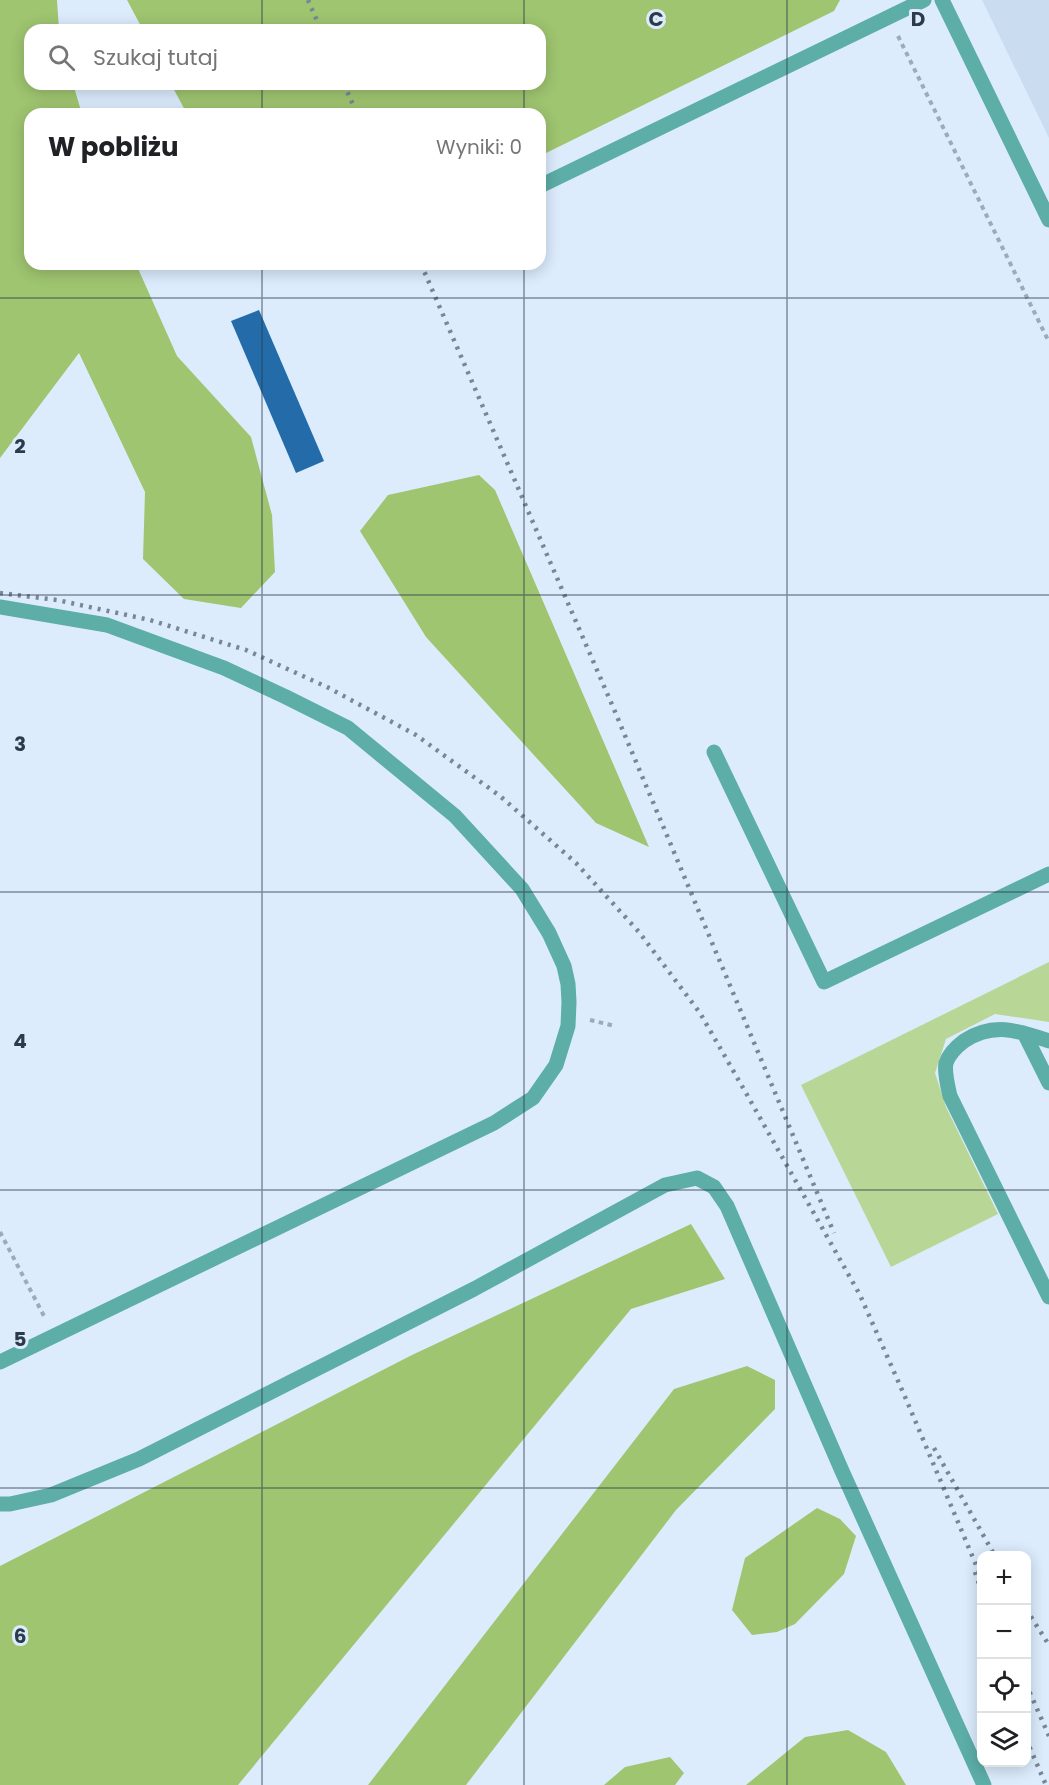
<!DOCTYPE html>
<html lang="pl">
<meta charset="utf-8">
<style>
:root{--surface:#fff;--page:#f2f2f2;--text:#202124;--muted:#757577;--line:#e0e0e0}
body{margin:0;font-family:Poppins,sans-serif;background:var(--page);color:var(--text)}
.controls{position:absolute;right:18px;bottom:18px;display:grid;overflow:hidden;border-radius:12px;box-shadow:0 3px 15px #0003}
.controls button{width:54px;height:54px;display:grid;place-items:center;padding:0;border:0;border-bottom:2px solid var(--line);background:var(--surface);color:var(--text);font:30px sans-serif}
.list{margin:0;padding:0;list-style:none}
h2{display:flex;justify-content:space-between;align-items:center;height:78px;margin:0;padding:0 24px;font-size:26px}
h2 small{font-size:20px;font-weight:400;color:var(--muted)}
.icon{flex:none;width:33px;height:33px;fill:none;stroke:currentColor;stroke-width:2;stroke-linecap:round;stroke-linejoin:round}
.map{position:relative;flex:none;width:1049px;height:1785px;overflow:hidden}
.search{position:absolute;background:var(--surface);box-shadow:0 3px 15px #0003;left:24px;top:24px;width:522px;height:66px;display:flex;align-items:center;gap:15px;box-sizing:border-box;padding:0 21px;border-radius:18px;color:var(--muted);font-size:22px}
.panel{position:absolute;background:var(--surface);box-shadow:0 3px 15px #0003;left:24px;top:108px;width:522px;height:162px;border-radius:18px}
.map>svg:first-child{display:block}
.built{fill:#cadcef}
.green{fill:#b8d695}
.forest{fill:#9fc570}
.building{fill:#236ca9}
.lines{fill:none;stroke-linecap:round;stroke-linejoin:round}
.path{stroke:#9babbc;stroke-width:4;stroke-dasharray:4.5 4.5;stroke-linecap:butt}
.minor{stroke:#5caea7;stroke-width:15}
.rail{stroke:#778797;stroke-width:4.5;stroke-dasharray:3 6;stroke-linecap:butt}
.grid{fill:none;stroke:#2b3b4b;stroke-width:1.5;stroke-opacity:0.55}
.grid-label{font-size:20px;text-anchor:middle;font-weight:bold;fill:#2b3b4b;stroke:#dcecfd;stroke-width:6;stroke-linejoin:round;paint-order:stroke}
</style>
<div class="map">
<svg width="1049" height="1785" viewBox="0 0 1049 1785">
<rect width="100%" height="100%" fill="#dcecfd"/>
<path class="built" d="M982,0h67v138z"/>
<path class="green" d="M1049,962v60l-54,-8 -49,25 -11,34 11,34 52,107 -107,53 -90,-182z"/>
<path class="forest" d="M0,0h57l2,30h-29v54h43l9,30h-52v150h106l41,92 74,81 21,78 3,57 -34,36 -57,-9 -41,-40 2,-67 -66,-139 -79,105z
M127,0h713l-6,11 -294,145v-42h-353l-16,-30h369v-54h-397z
M479,475l16,15 154,357 -53,-24 -170,-186 -66,-106 28,-36z
M691,1224l34,55 -94,30 -393,476h-238v-219l412,-211z
M747,1366l28,14v29l-99,101 -210,275h-98l306,-396z
M817,1508l23,11 16,17 -12,38 -49,50 -18,8 -25,3 -20,-25 13,-52z
M848,1730l38,22 20,33h-160l59,-48z
M670,1757l14,16 -9,12h-71l21,-18z"/>
<path class="building" d="M259,310l65,151 -28,12 -65,-152z"/>
<g class="lines">
<path class="path" d="M898,36l151,306
M590,1020l25,6
M0,1232l44,84"/>
<path class="minor" d="M942,0l107,220
M540,186l384,-186
M0,607l107,18 117,43 62,29 62,31 107,88 67,73 27,44 15,33 4,18 1,18 -1,24 -12,39 -23,33 -39,25 -494,239
M714,752l110,230 225,-108
M1024,1033l25,50
M1049,1041c-32,-11 -56,-19 -85,0 -8,6 -15,13 -18,22 -2,9 2,24 4,33l99,201
M0,1504h10l41,-9 88,-36 335,-170 191,-104 32,-7 17,9 13,19 115,265 142,314"/>
<path class="rail" d="M308,0l13,30
M344,84l13,30
M421,264l192,443 221,526
M0,593l57,7 93,20 96,30 81,37 89,48 84,61 76,67 63,69 61,81 46,80 114,202 46,104 76,180
M934,1448l61,108
M975,1572l7,21
M1026,1609l23,36
M1026,1684l23,52
M1026,1739l20,46"/>
</g>
<path class="grid" d="M262,0v30M524,0v30M787,0v1785M262,84v30M524,84v30M262,264v1521M524,264v1521M0,298h1049M0,595h1049M0,892h1049M0,1190h1049M0,1488h1049"/>
<g class="grid-label">
<text x="656" y="26">C</text>
<text x="918" y="26">D</text>
<text x="20" y="453">2</text>
<text x="20" y="751">3</text>
<text x="20" y="1048">4</text>
<text x="20" y="1346">5</text>
<text x="20" y="1643">6</text>
</g>
</svg>
<div class="controls">
<button>+</button>
<button>−</button>
<button><svg class="icon" aria-label="locate" viewBox="0 0 24 24"><circle cx="12" cy="12" r="6"/><path d="M12 2v4M12 18v4M2 12h4M18 12h4"/></svg></button>
<button><svg class="icon" aria-label="layers" viewBox="0 0 24 24"><path d="M12 4l9 5-9 5-9-5zM3 14l9 5 9-5"/></svg></button>
</div>
<div class="search"><svg class="icon" aria-label="search" viewBox="0 0 24 24"><circle cx="10" cy="10" r="6"/><path d="M15 15l6 6"/></svg>Szukaj tutaj</div>
<section class="panel">
<h2>W pobliżu<small>Wyniki: 0</small></h2>
<ul class="list">
</ul>
</section>
</div>
